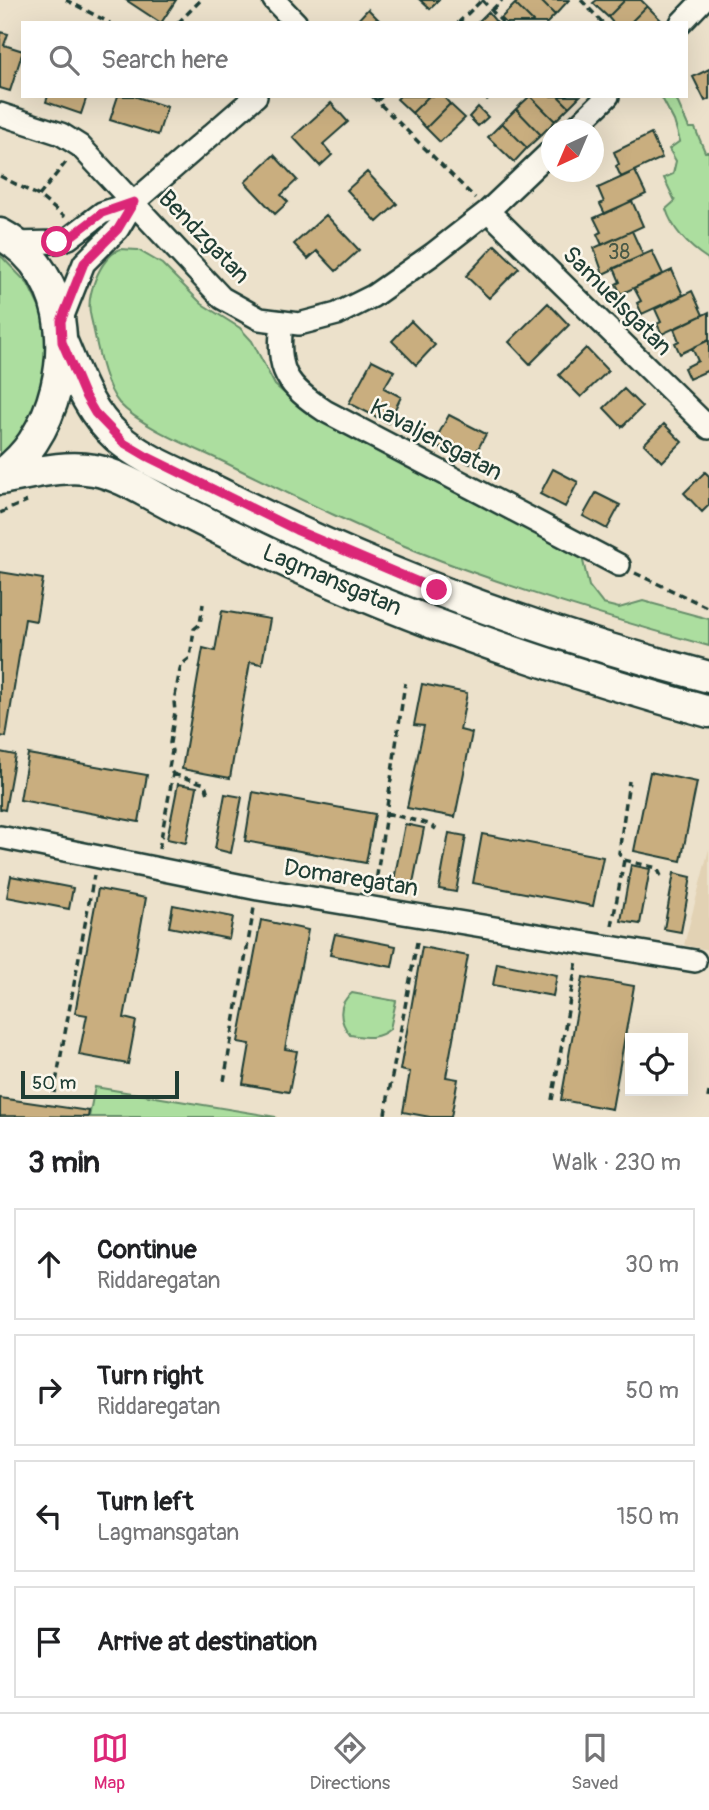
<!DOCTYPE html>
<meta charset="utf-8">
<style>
:root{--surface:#fff;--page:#f2f2f2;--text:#202124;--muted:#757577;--line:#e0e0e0;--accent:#db2777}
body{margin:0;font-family:Pangolin,sans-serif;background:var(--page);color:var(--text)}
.controls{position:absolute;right:21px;bottom:21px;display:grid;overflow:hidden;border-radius:0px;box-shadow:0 7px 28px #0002}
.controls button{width:63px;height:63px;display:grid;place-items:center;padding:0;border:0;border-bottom:2px solid var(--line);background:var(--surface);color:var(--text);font:35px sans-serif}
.compass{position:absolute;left:541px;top:119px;width:63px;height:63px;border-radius:50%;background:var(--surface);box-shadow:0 7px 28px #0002;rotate:224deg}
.scale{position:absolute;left:21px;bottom:18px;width:158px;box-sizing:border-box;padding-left:7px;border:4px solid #1f3d34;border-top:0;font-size:19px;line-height:24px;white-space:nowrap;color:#1f3d34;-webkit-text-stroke:5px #fbf7ec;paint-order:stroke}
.stop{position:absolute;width:21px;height:21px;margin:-16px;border:5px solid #db2777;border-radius:50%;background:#fff}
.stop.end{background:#db2777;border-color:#fff;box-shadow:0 2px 7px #0008}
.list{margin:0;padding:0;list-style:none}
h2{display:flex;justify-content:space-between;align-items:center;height:91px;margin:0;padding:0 28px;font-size:30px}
h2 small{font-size:23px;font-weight:400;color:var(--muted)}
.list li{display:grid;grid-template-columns:46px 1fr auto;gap:21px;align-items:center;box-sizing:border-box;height:112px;margin:0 14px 14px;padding:0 14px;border:2px solid var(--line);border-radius:0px}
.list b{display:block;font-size:26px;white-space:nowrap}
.list p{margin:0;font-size:23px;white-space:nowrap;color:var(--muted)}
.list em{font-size:23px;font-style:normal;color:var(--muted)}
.icon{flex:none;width:38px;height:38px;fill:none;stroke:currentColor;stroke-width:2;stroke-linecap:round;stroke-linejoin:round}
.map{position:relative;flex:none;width:709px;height:1117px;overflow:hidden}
.search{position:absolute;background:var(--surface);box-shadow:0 7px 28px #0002;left:21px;right:21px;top:21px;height:77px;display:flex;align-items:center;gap:18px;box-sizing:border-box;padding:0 24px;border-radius:0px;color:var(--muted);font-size:26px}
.sheet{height:595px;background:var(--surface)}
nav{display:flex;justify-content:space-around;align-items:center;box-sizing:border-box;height:98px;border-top:2px solid var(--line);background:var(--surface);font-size:19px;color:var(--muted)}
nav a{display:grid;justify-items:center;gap:4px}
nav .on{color:var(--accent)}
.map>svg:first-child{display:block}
.built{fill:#e2d2b4}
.green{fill:#acde9f;stroke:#668e6a;stroke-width:2}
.building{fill:#c9ae7f;stroke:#1f3d34;stroke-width:2}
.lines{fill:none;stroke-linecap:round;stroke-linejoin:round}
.minor-casing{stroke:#1f3d34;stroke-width:26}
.secondary-casing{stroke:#1f3d34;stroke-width:35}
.path{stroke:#1f3d34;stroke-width:3.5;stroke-dasharray:7 5;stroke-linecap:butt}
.minor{stroke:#fbf7ec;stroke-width:21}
.secondary{stroke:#fbf7ec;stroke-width:30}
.route{stroke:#db2777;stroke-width:9}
.labels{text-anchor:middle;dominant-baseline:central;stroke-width:5;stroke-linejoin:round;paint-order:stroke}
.number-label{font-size:21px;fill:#4a5947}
.street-label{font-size:24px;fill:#1f3d34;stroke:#fbf7ec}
</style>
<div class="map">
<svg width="709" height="1117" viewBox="0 0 709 1117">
<rect width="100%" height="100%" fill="#ece1cb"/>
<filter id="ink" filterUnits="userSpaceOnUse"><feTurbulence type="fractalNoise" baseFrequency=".0143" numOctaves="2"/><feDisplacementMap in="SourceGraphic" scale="14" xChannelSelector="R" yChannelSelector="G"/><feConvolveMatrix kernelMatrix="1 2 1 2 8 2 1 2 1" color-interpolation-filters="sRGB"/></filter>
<g filter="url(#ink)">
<path class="built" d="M709,849v101l-25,-5z"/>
<path class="green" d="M661,96h14l14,32h6l10,24h4v111l-1,-4c-20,-13 -35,-28 -42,-50l9,-8 -11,-23 9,-4 3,-13 -7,-12 11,-8 -6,-20z
M120,249l18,1 24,14 40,40 38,24 12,13 23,44 18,16 289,156 7,29 14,18 16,4 24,-7 66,18v27c-90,-25 -180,-52 -267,-85 -73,-28 -143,-62 -212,-96 -32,-16 -88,-37 -111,-62 -16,-19 -22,-60 -28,-85 -6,-21 8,-59 29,-69z
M0,255l28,29 17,35 6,38 -22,72 -29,30z
M352,993l44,8 -6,28c-13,11 -24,8 -40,6 -11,-14 -13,-31 2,-42z
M95,1087l181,30h-187z"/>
<path class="building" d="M126,0h50l-15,23z
M420,0h19l-9,9z
M519,0h21l15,15 -8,8h-13l-19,-19z
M540,0h29l-14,15z
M597,0h28l-17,17 -15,-14z
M625,0h16l6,6 -17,17h-17l-5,-6z
M515,4l19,19h-28l-5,-5z
M647,6l14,14 -3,3h-28z
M368,9l14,14h-27z
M488,12l9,11h-20z
M0,32l8,2 -4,11 19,6 -13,40 -10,-3z
M709,69v30l-4,2 -12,-24z
M48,96h39l-6,18 -35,-12z
M118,96h16l33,11 -9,28 -48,-15z
M400,96h29l-17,17 -15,-14z
M429,96h14l7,8 -24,24 -14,-15z
M530,96h28l11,11 -14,14z
M530,96l25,25 -14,14 -25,-26z
M558,96h22l-11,11z
M331,103l17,19 -25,22 9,11 -12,11 -27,-29z
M450,104l15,14 -25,24 -14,-14z
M478,107l10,10 -10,9 -9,-9z
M516,109l25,26 -14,13 -25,-25z
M502,123l25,25 -13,14 -26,-25z
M651,134l11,24 -41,19 -5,-11 3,-2 -5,-12z
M274,155l23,25 -16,15 7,7 -13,12 -30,-32z
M635,171l11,23 -41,20 -5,-10 4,-2 -6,-14z
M367,172l30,32 -20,18 -30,-32z
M632,201l11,25 -41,19 -5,-11 4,-2 -7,-14z
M326,215l33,35 -23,21 -19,-20 -9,8 -14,-15z
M632,231l11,24 -40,19 -9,-26z
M495,245l24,23 -30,30 -23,-22z
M652,251l11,23 -42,20 -5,-10 4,-2 -6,-14z
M672,270l11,25 -41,19 -5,-11 4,-2 -7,-13z
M692,291l11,24 -41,19 -5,-10 4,-2 -6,-13z
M548,303l21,22 -39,39 -21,-22z
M709,312v28l-29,14 -5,-11 4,-2 -5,-12z
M411,321l24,24 -19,20 -24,-24z
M709,340v30l-20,9 -5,-11 14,-7 -6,-13z
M586,348l22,23 -27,26 -22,-22z
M372,360l22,11 -10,17 17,9 -13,26 -39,-20z
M624,389l18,18 -20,20 -18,-19z
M449,415l37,19 -16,30 -37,-20z
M664,424l18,18 -20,20 -18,-18z
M553,469l25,13 -13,25 -25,-13z
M705,472l4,4v29l-7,7 -18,-19z
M596,493l24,12 -13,24 -24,-13z
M0,572l43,7 -7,42 -11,-2 -19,118 -6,-1z
M222,611l48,8 -8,45 -12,-2 -20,116 -48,-9 21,-121 12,3z
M422,684l45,9 -7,37 12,3 -17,84 -48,-9 17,-82 -10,-1z
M0,752l15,3 -10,55 -5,-1z
M28,754l119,21 -8,47 -119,-22z
M650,772l47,10 -16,79 -47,-10z
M178,784l19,3 -11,56 -19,-4z
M253,792l122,22 -9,49 -121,-22z
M225,794l17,3 -11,56 -16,-4z
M405,824l19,4 -11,55 -19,-3z
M449,833l17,3 -10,56 -17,-3z
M482,834l121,23 -10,49 -120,-23z
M631,865l19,4 -10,55 -19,-3z
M674,873l17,4 -10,55 -17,-3z
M11,876l62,12 -4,21 -62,-12z
M98,889l48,9 -22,120 12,3 -8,43 -49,-9 8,-40 -12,-2z
M173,905l60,12 -4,22 -60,-12z
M261,920l47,10 -23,119 12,2 -8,41 -46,-8 7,-40 -12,-2z
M335,934l61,12 -4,21 -62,-12z
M422,947l46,9 -22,121 12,2 -7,38h-21l-27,-5 7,-40 -10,-2z
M497,963l60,12 -4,21 -60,-11z
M583,977l51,9 -22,123 -51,-9z
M0,1098l89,13 -1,6 -88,-1z"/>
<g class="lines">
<defs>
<path id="minor" d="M274,0l22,23
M681,23l22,-23
M0,114l61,20 19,12 142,152 38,21 39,5 38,-10 36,-18 60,-42 55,-43 64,-61
M573,130l35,-34
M488,211l221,217
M13,243l44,-1 12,-4 33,-25 32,-11
M61,321l23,-58 34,-34 16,-27 122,-106
M282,323c-6,48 4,62 43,88l294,154
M0,837l258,52 437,72"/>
<path id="secondary" d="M0,234c75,40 75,144 33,208 -9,14 -20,24 -33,34
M62,342c15,35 26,69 55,95 26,24 70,39 102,56 155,79 321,140 490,184
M0,479c30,-5 64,-15 94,-9 27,5 53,23 77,35 44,22 89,45 134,65 130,59 266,104 404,142"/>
</defs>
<use href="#minor" class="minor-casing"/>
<use href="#secondary" class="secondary-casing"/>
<path class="path" d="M66,0l44,23
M482,0l21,23
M581,0l22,23
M492,10l10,-10
M178,23l23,-23
M458,23l24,-23
M372,96l103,102
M484,96l3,3 2,-3
M377,101l5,-5
M0,176l39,20 26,21
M39,196l27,-34
M0,513l27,-12
M635,573l74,35
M173,774l32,10 3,10
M386,813l43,11 7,5
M159,849l14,-75 -4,-6 3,-17 -2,-8 5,-31 -1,-11 7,-36 9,-7 4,-29 6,-5 3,-20
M624,860l33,8 4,8
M375,889l30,-206
M612,926l12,-66 -5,-7 10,-72
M224,1081l30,-173
M54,1093l40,-218
M708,1098l1,-6
M552,1100l25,-140
M385,1114l33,-177"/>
<use href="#minor" class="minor"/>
<use href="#secondary" class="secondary"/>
</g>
</g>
<g class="lines" filter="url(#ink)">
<path class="route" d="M57,242l12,-4 33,-25 32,-11 -16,27 -34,34 -23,58 1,21 22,52 11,19 29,30 22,13 150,74 141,60"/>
</g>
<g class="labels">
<g class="number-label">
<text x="619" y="252">38</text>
</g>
<g class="street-label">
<text transform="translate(204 237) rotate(46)">Bendzgatan</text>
<text transform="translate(617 301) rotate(45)">Samuelsgatan</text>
<text transform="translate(436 440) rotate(28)">Kavaljersgatan</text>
<text transform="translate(332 580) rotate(23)">Lagmansgatan</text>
<text transform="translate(351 878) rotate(9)">Domaregatan</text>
</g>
</g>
</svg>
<div class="controls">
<button><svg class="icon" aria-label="locate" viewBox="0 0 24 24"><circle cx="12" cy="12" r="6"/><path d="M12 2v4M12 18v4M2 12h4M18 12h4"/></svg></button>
</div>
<svg class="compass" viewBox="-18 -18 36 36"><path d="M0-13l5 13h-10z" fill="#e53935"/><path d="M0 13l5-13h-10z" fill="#757577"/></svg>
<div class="scale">50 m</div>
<div class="stop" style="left:57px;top:242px"></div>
<div class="stop end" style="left:437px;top:590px"></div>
<div class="search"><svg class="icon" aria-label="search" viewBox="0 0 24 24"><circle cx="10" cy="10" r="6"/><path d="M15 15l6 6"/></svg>Search here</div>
</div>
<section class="sheet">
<h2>3 min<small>Walk · 230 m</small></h2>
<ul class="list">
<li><svg class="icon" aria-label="ahead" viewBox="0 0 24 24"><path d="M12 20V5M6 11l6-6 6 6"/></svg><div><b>Continue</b><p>Riddaregatan</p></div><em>30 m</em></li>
<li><svg class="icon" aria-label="right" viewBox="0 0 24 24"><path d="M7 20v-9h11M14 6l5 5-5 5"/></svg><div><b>Turn right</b><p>Riddaregatan</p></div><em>50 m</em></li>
<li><svg class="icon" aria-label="left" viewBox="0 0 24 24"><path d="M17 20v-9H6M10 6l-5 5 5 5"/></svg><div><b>Turn left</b><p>Lagmansgatan</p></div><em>150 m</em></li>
<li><svg class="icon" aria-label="arrive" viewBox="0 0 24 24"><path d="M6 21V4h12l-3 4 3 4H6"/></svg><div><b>Arrive at destination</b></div></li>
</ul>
</section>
<nav>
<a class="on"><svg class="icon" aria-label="map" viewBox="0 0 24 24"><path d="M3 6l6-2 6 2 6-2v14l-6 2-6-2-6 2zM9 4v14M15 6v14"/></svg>Map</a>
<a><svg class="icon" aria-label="directions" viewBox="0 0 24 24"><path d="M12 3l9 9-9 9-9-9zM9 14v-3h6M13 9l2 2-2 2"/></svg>Directions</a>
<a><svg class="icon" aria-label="saved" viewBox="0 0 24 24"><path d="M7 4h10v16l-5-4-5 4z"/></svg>Saved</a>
</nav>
